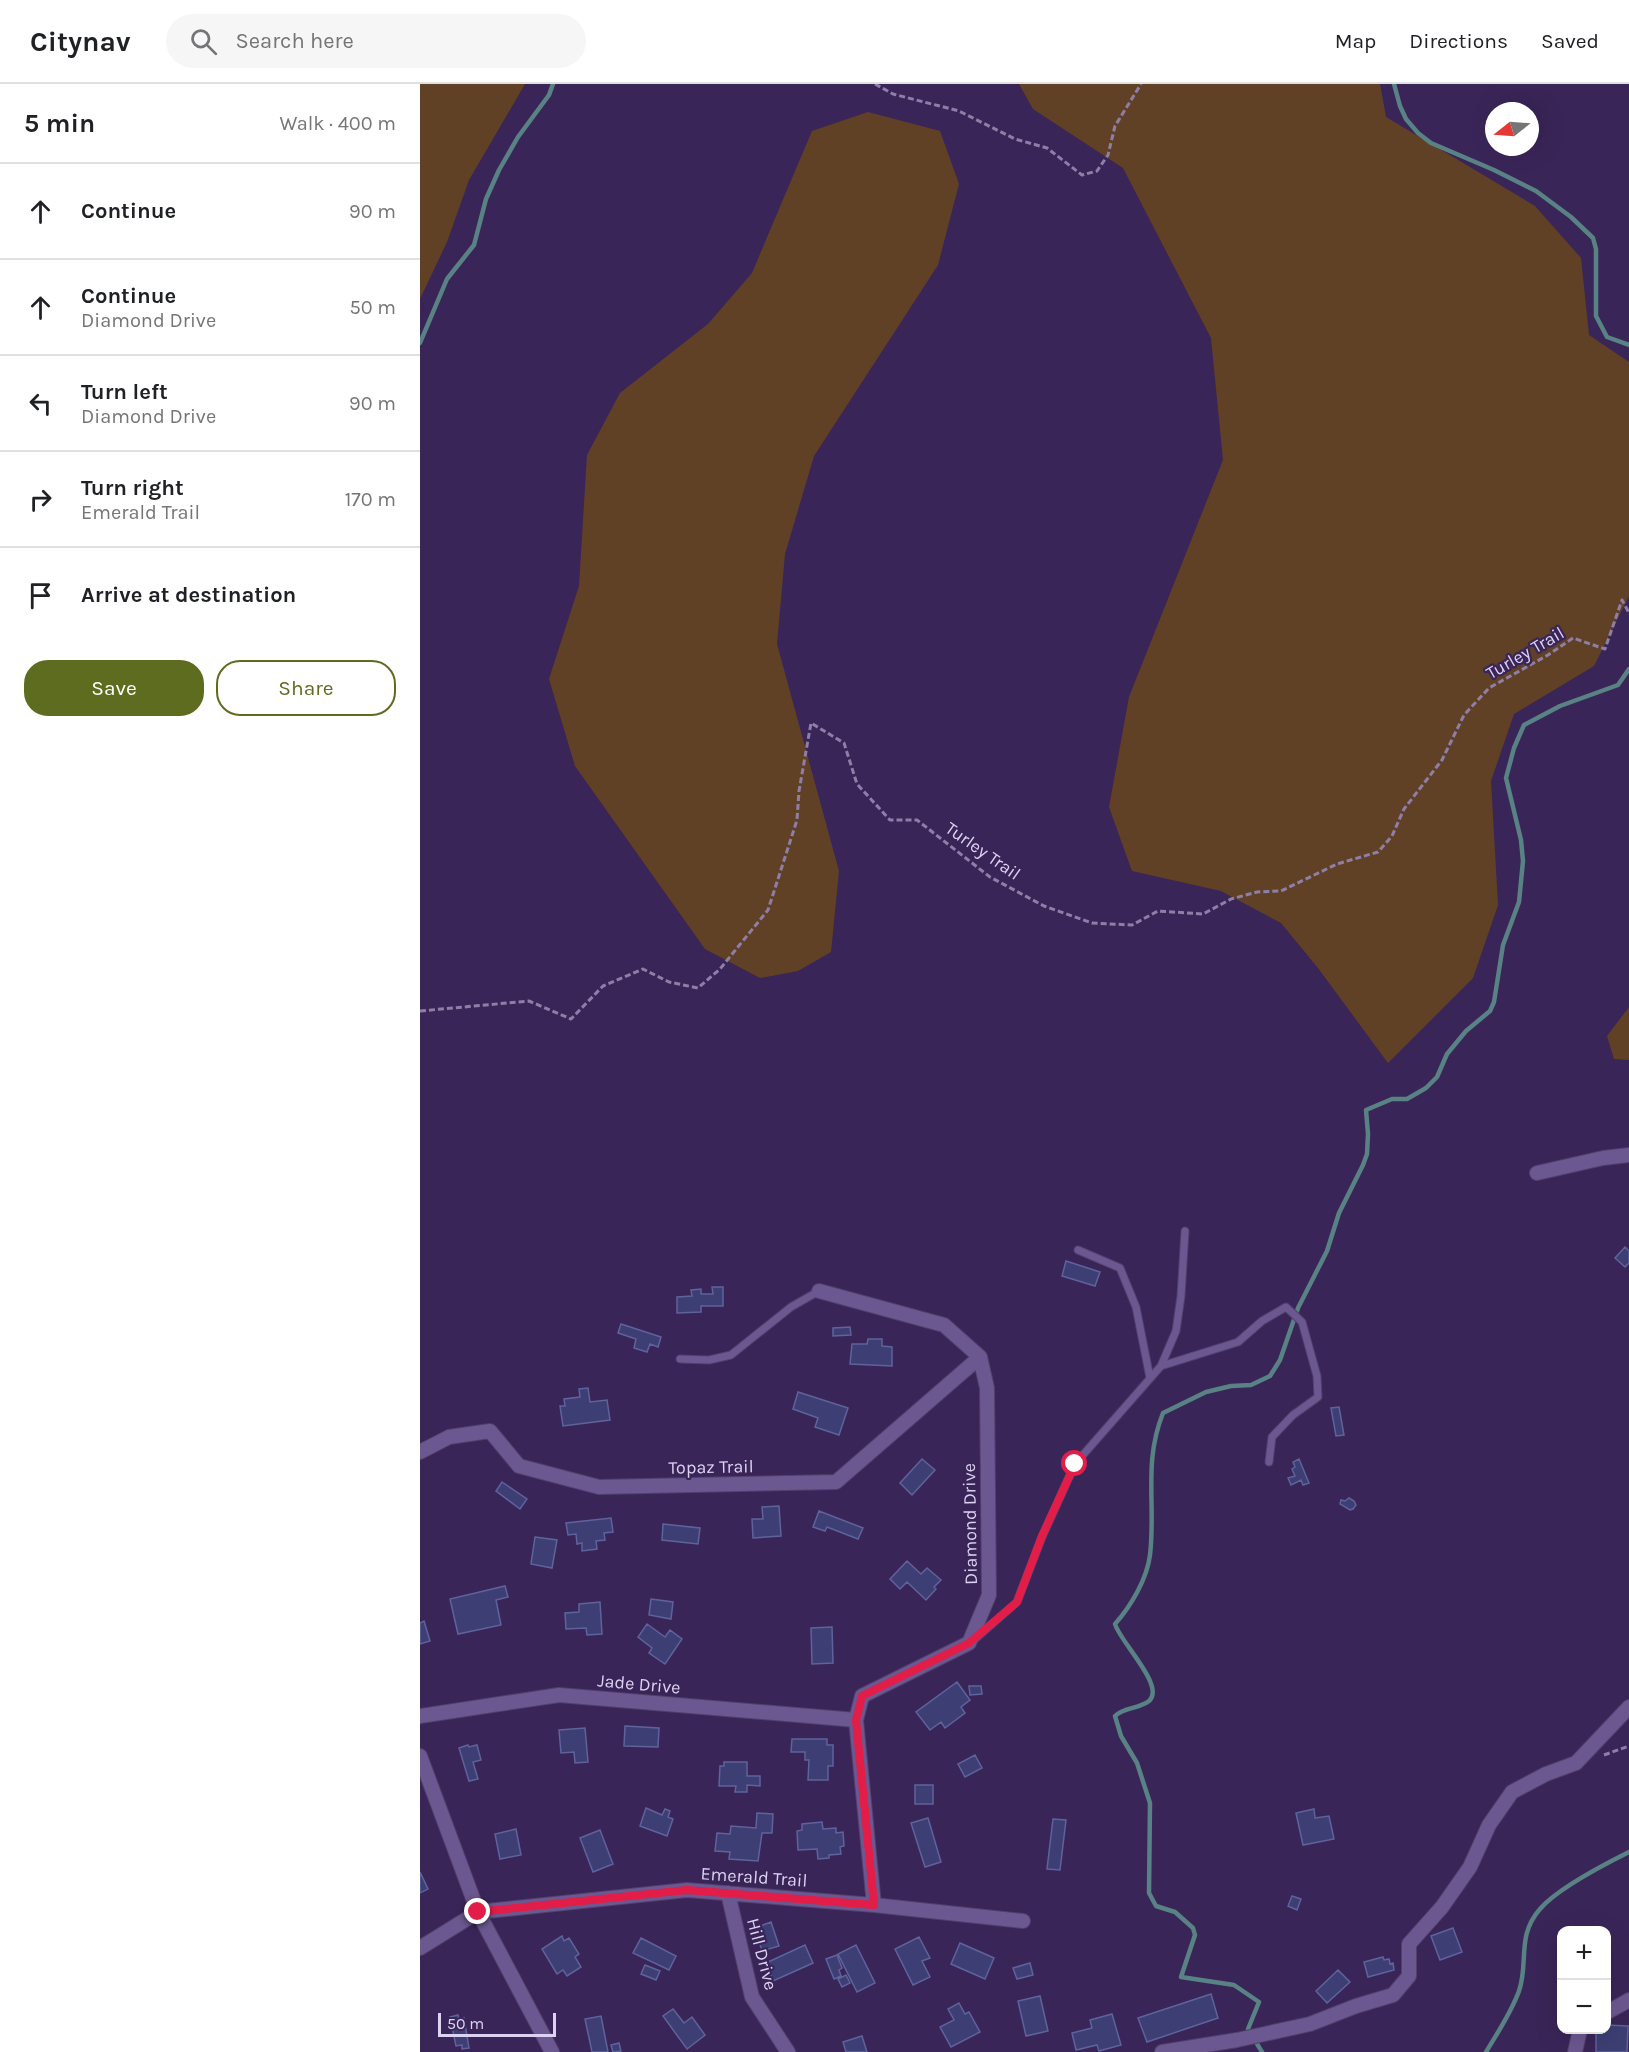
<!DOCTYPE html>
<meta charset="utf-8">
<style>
:root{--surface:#fff;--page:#f6f6f6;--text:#202124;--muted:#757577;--line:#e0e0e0;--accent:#5e6c1f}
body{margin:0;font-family:Karla,sans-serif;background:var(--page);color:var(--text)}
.controls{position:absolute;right:18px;bottom:18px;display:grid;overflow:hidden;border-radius:12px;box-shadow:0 6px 24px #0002}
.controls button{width:54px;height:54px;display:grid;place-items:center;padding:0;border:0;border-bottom:2px solid var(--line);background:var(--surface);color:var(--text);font:30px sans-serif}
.compass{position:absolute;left:1065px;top:18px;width:54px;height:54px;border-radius:50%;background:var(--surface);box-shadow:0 6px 24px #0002;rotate:253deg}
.scale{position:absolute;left:18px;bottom:15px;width:118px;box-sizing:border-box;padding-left:6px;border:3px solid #dcd2f2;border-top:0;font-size:16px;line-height:21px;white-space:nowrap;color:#dcd2f2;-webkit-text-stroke:4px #3a2558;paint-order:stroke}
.stop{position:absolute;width:18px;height:18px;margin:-14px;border:4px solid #e11d48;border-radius:50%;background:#fff}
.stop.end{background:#e11d48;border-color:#fff;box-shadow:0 2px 6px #0008}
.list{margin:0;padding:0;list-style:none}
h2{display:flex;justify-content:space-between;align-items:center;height:78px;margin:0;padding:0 24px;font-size:26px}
h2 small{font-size:20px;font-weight:400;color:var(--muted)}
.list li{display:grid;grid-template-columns:39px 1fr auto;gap:18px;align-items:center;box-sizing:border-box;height:96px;padding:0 24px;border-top:2px solid var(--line)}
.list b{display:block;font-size:22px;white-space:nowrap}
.list p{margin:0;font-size:20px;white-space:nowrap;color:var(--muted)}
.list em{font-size:20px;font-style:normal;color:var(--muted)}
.actions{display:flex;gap:12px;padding:18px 24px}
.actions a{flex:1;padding:14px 0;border:2px solid var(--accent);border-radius:24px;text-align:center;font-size:21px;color:var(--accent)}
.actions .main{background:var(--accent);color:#fff}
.icon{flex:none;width:33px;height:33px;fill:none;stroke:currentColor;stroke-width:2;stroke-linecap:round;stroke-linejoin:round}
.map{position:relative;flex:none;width:1209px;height:1968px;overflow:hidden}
header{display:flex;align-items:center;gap:36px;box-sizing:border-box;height:84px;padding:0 30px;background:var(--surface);border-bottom:2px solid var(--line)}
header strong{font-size:28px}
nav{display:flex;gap:33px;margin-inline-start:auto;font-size:21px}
.search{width:420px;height:54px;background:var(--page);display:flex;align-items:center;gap:15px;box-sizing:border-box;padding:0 21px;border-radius:33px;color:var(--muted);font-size:22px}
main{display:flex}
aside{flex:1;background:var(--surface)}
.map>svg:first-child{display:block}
.green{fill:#614126}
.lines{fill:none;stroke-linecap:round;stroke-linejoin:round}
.stream{stroke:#588283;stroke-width:4.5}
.building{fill:#3d3f74;stroke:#5f639b;stroke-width:1.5}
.service-casing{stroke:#523f6b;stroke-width:9}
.minor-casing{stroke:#523f6b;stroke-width:16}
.path{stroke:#8e7fa8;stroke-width:3;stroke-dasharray:6 3;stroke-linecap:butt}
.service{stroke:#6c5890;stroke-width:7}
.minor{stroke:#6c5890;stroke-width:14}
.route{stroke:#e11d48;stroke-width:8}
.labels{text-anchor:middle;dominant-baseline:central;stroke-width:4.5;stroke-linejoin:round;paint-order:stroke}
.street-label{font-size:18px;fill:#dcd2f2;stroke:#3a2558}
</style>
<header>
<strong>Citynav</strong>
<div class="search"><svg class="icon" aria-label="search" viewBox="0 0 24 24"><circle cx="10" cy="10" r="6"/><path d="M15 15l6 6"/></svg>Search here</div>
<nav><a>Map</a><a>Directions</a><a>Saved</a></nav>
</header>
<main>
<aside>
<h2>5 min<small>Walk · 400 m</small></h2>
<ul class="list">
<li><svg class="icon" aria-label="ahead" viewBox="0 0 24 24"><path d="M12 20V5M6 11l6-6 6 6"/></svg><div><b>Continue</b></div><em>90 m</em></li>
<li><svg class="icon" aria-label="ahead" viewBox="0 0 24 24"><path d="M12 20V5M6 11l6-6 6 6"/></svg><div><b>Continue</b><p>Diamond Drive</p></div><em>50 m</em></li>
<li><svg class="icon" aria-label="left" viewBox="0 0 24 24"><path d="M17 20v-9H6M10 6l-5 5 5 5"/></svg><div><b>Turn left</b><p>Diamond Drive</p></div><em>90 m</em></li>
<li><svg class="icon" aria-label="right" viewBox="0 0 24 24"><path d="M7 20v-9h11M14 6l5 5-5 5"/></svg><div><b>Turn right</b><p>Emerald Trail</p></div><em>170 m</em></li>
<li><svg class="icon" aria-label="arrive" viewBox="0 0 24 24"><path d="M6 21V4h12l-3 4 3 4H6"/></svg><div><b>Arrive at destination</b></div></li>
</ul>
<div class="actions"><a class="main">Save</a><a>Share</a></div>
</aside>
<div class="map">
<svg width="1209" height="1968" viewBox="0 0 1209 1968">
<rect width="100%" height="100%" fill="#3a2558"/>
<path class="green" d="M0,0h105l-56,96 -22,62 -27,57z
M599,0h361l6,33 149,89 46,52 8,77 40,27v234l-35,70 -80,48 -23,67 7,124 -25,73 -85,85 -70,-95 -37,-45 -60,-32 -89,-20 -23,-64 20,-110 94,-237 -12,-122 -88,-170 -90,-59z
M448,28l72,19 19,53 -21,81 -124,191 -29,98 -8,90 62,227 -8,81 -33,19 -38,7 -55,-29 -130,-183 -26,-87 30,-93 8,-131 33,-62 88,-69 44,-51 60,-142z
M1209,923v53l-15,-1 -7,-23z"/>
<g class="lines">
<path class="stream" d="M974,0l6,22 6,13 12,14 13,10 63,27 42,21 35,26 22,21 3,11v67l11,21 22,8
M0,259l27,-64 27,-34 12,-46 13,-29 19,-33 31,-42 4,-11
M842,1968l-14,-23 11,-27 -25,-17 -53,-8 14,-42 -2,-7 -18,-16 -19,-6 -7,-13 1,-90 -13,-40 -16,-27 -6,-20c9,-9 24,-7 34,-15 17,-15 -29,-59 -34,-77 16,-18 32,-45 35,-69 6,-51 -7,-92 13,-142l43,-21 25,-6 20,-1 19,-9 10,-16 18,-52 29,-57 12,-38 24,-48 4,-11 1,-20 -2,-24 26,-11h15l19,-11 11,-11 10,-23 19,-23 24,-20 4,-9 9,-57 16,-43 4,-41 -2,-21 -15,-62 8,-30 10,-23 36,-19 58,-21 11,-16
M1066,1968c12,-20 25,-39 33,-61 10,-28 -3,-55 21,-82 17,-20 65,-45 89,-57"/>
</g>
<path class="building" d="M1205,1163l4,4v12l-4,4 -10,-9z
M646,1177l34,11 -5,14 -33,-10z
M292,1203h11v19h-22v6l-24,1v-16l15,-1 -1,-6 10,-1v5h12z
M201,1240l40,13 -3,10 -8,-3 -3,8 -13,-4 2,-9 -18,-6z
M430,1243l1,8 -18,1v-8z
M448,1255h14v7l10,1v19l-42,-2 2,-20h15z
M168,1304l2,14 17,-2 3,20 -47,6 -3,-20h5l-1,-7 16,-2 -1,-8z
M378,1308l50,16 -9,27 -24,-8 3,-9 -25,-9z
M919,1323l5,28 -8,1 -5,-28z
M502,1375l13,11 -23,25 -12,-12z
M879,1375l10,24 -6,2 -2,-5 -10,5 -3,-7 7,-2 -3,-7 3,-2 -2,-5z
M82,1398l25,17 -7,10 -24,-18z
M929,1414l5,3 2,4 -3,4 -3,1 -10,-6 1,-4 4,1z
M359,1422l2,30 -28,2 -1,-19h11l-1,-12z
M399,1427l44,17 -5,11 -31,-12 -2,4 -12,-4z
M191,1434l2,14 -9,1 1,7 -9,1 1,8 -15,2v-8l-5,1 -1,-10 -8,1 -2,-12z
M243,1440l37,4 -2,16 -36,-4z
M115,1453l22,3 -5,28 -21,-4z
M487,1477l14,13 6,-6 14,12 -7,7 2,2 -10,11 -19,-18 -7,7 -10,-10z
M85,1502l3,11 -12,3 5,25 -43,9 -8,-35z
M231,1515l22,3 -2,17 -22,-4z
M180,1518l2,32 -15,1 -1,-7 -20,1 -1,-16 14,-1v-8z
M4,1537l6,20 -10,3v-21z
M227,1540l18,13 5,-7 12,9 -17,25 -16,-11 3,-5 -14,-11z
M412,1543l1,36 -21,1 -1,-36z
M537,1598l13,18 -9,7 4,6 -20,15 -4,-6 -11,8 -14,-18z
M549,1602h12l1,8 -12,1z
M205,1642l34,2 -1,19 -34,-1z
M165,1644l3,34 -13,1 -1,-11 -13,1 -2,-23z
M372,1655h35v6h6v21h-5v14h-20l1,-20h-4v-8h-14z
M48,1661l1,2 8,-2 4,15 -8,2 5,17 -9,2 -10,-33z
M555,1671l7,13 -17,9 -7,-13z
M304,1678h23v14h13v10l-13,-1v7h-12l1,-6h-17l1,-20h4z
M495,1701h18v19h-18z
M226,1724l16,7 3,-6 5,2 -2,6 5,2 -6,17 -27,-10z
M894,1725l1,9 14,-2 5,23 -31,6 -7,-32z
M337,1729l16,1 -1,19h-10l-4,28 -29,-2 1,-7 -15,-1 2,-18 13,1 1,-8 25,2z
M508,1734l13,44 -16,5 -14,-44z
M633,1735l13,1 -6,50 -13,-1z
M402,1738l1,7 13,-1v5l7,-1 1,14 -4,1 1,7 -12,1v3l-11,1 -1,-10 -19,1 -1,-19 5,-1v-6z
M96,1745l5,26 -21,4 -5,-25z
M180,1746l13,34 -20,8 -13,-34z
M0,1788l8,17 -8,4z
M872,1812l9,3 -4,11 -9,-4z
M351,1838l8,24 -17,5 -7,-23z
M1033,1844l9,24 -22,8 -9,-24z
M142,1852l2,5 5,-3 10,16 -4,3 6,10 -14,9 -4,-6 -6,4 -15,-25z
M499,1853l11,21 -8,3 8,16 -17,8 -18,-36z
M221,1854l35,18 -7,14 -36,-17z
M540,1859l34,15 -9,21 -34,-15z
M385,1861l8,18 -40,18 -7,-18z
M436,1861l19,38 -18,9 -19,-38z
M417,1871l5,13 -3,2 2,6 -7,3 -8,-20z
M963,1873l1,3 5,-1 1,5 3,-1 1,7 -26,7 -4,-15z
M610,1879l3,12 -16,4 -4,-11z
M225,1881l15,6 -4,9 -15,-6z
M918,1886l12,12 -23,21 -11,-12z
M426,1891l4,8 -8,4 -4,-8z
M791,1910l7,24 -71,24 -9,-24z
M620,1912l8,35 -22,5 -8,-35z
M539,1919l6,11 4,-2 11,20 -29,15 -11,-20 14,-7 -6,-11z
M253,1925l11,14 8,-6 13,18 -18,14 -24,-33z
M692,1930l9,31 -22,6 -2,-6 -21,5 -4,-17 20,-5 -2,-8z
M38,1931l1,4 5,-1 5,30 -7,1v-4l-6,1 -6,-29z
M181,1932l7,36h-16l-7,-33z
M1186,1941l22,1 -1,26h-31v-22h10z
M442,1952l5,16h-21l-3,-10z
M199,1959l2,8 -8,1 -2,-7z"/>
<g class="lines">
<defs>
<path id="service" d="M658,1166l42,18 16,39 14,71
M260,1275l29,1 22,-5 60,-48 28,-16
M741,1282l77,-24 24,-21 24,-14 16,15 15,54 1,21 -25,18 -21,22 -3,25
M554,1556l43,-38 25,-65 33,-73 86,-98 15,-35 5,-35 4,-65"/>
<path id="minor" d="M1117,1089l66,-15 26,-3
M399,1207l125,34 36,32 7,31 2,207 -20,48 -107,53 -6,24 18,185
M0,1368l29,-15 41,-6 29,35 80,21 237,-5 144,-125
M0,1632l139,-21 297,25
M0,1672l58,156 74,140
M308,1809l24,104 36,55
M0,1864l58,-36 209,-22 187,15 149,16
M1186,1929l23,-13
M742,1968l75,-12 73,-16 46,-18 37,-11 16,-19v-32l33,-37 28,-40 19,-42 23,-33 34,-18 30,-11 53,-56
M1155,1968l5,-22"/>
</defs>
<use href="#service" class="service-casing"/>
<use href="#minor" class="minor-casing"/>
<path class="path" d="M455,0l18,10 66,17 56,28 32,9 35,27 15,-4 11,-16 7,-29 26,-42
M0,927l109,-10 42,18 32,-33 40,-17 26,13 29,6 22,-19 48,-59 29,-90 2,-29 12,-68 33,20 13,41 33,36h27l73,57 54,29 48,17 40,2 26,-14 45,3 28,-15 26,-7 24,-1 56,-27 41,-12 14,-16 12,-27 38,-49 22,-45 25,-27 59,-33 25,-17 32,11 17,-49 7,13
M1184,1671l25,-9"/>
<use href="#service" class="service"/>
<use href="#minor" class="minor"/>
</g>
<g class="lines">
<path class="route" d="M58,1828l209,-22 187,15 -18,-185 6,-24 107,-53 48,-41 25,-66 33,-72"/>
</g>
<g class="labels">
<g class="street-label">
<text transform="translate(1105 569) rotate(-30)">Turley Trail</text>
<text transform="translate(563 767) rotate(35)">Turley Trail</text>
<text transform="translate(291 1383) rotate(-1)">Topaz Trail</text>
<text transform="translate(550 1440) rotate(-91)">Diamond Drive</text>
<text transform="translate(219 1600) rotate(5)">Jade Drive</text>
<text transform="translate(334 1793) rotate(4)">Emerald Trail</text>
<text transform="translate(342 1870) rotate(75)">Hill Drive</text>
</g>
</g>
</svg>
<div class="controls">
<button>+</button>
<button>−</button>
</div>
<svg class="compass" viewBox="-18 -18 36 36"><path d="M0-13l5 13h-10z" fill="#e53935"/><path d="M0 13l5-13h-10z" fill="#757577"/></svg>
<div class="scale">50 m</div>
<div class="stop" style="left:655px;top:1380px"></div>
<div class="stop end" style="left:58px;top:1828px"></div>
</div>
</main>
